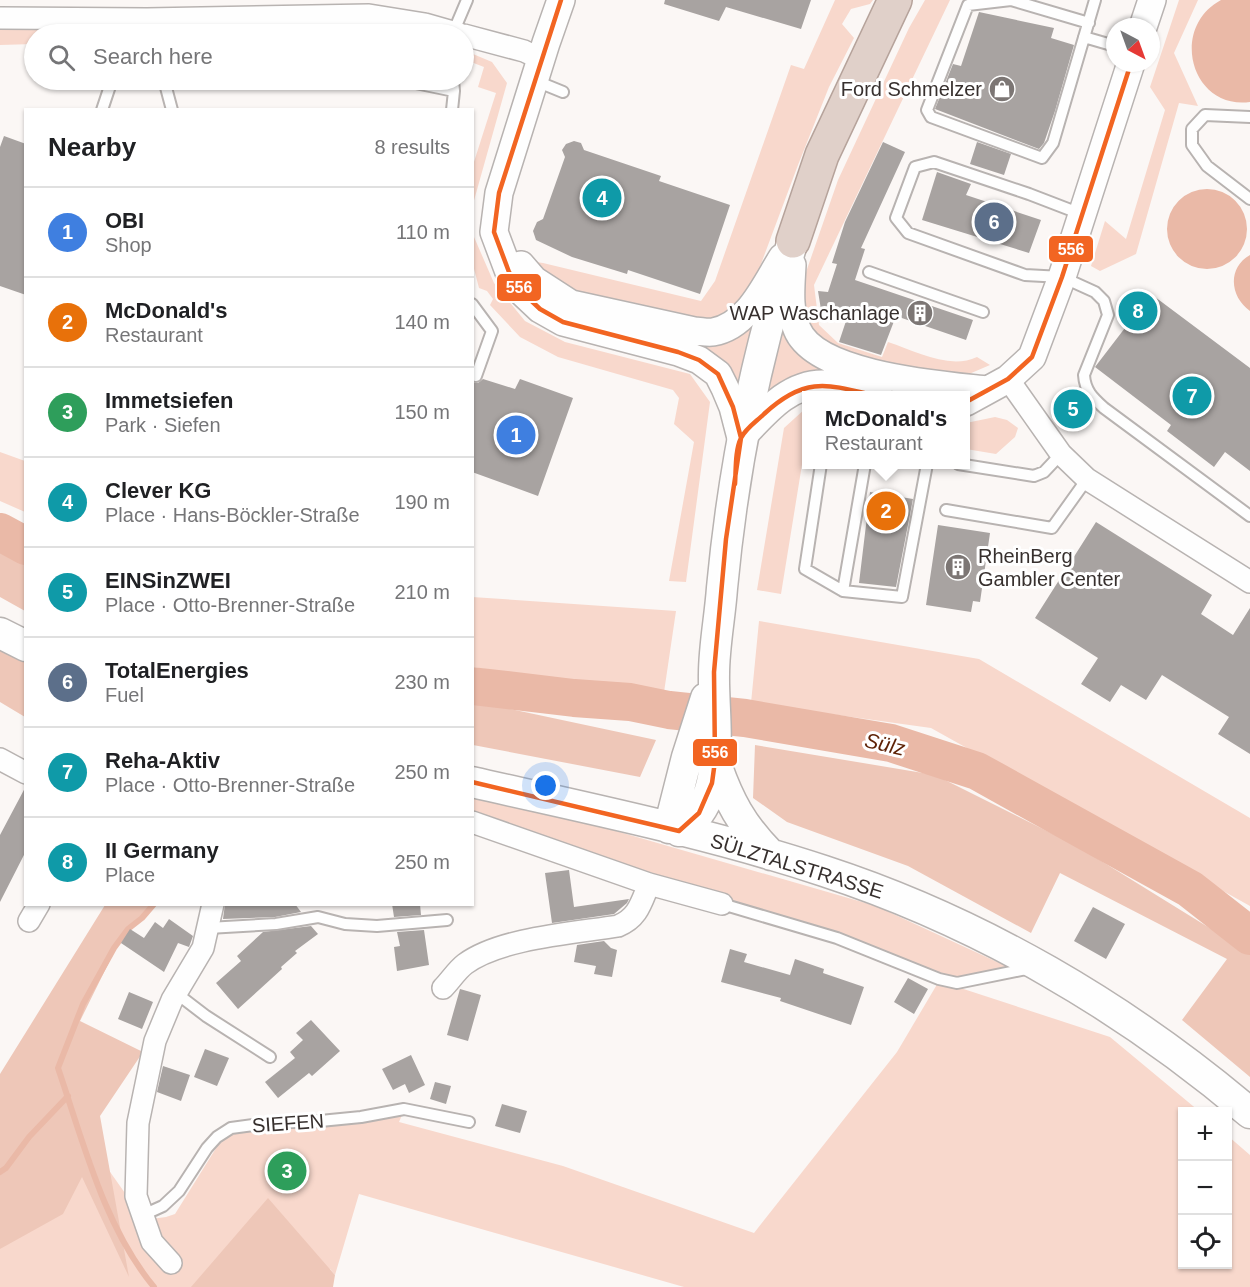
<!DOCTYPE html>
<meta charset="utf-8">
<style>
:root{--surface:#fff;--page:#f6f6f6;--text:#202124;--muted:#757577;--line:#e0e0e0;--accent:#b45309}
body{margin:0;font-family:Arial,sans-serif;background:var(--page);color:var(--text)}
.controls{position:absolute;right:18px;bottom:18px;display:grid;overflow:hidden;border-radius:0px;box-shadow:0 2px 4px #0004}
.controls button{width:54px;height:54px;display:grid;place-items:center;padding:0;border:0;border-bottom:2px solid var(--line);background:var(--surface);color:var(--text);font:30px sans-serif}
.compass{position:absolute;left:1106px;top:18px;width:54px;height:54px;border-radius:50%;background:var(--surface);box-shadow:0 2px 4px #0004;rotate:139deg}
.you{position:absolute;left:546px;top:786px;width:21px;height:21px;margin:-15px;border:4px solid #fff;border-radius:50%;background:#1a73e8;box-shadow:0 0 0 9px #1a73e833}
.badge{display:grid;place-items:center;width:39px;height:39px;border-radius:50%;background:var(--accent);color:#fff;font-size:20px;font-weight:700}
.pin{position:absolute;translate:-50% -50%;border:3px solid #fff;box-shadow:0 2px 6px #0006}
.popup{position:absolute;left:802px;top:391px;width:168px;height:78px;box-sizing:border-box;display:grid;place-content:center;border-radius:0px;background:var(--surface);filter:drop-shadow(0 2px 4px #0005);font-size:20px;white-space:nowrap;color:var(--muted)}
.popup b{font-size:22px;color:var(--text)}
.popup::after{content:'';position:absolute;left:50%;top:100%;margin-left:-12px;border:12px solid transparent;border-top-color:var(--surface)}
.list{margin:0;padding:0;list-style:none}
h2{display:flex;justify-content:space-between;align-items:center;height:78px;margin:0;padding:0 24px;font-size:26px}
h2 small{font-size:20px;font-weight:400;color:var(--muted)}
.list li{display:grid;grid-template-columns:39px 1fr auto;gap:18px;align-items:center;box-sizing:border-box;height:90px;padding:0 24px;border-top:2px solid var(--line)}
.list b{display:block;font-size:22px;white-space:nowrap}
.list p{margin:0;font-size:20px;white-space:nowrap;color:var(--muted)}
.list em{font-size:20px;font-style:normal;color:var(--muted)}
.icon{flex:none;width:33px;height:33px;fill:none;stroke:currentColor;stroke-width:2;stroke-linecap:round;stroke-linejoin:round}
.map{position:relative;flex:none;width:1250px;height:1287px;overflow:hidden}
.search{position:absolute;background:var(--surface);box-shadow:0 2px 4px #0004;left:24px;top:24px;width:450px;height:66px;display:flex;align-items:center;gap:15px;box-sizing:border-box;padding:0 21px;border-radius:33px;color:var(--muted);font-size:22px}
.panel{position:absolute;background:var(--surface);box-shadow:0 2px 4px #0004;left:24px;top:108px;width:450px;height:798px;border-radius:0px}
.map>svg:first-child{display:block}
.green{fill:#f8d8cc}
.forest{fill:#eec7b8}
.water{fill:#eab9a7}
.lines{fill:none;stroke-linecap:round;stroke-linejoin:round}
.stream{stroke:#eab9a7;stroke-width:6}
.river{stroke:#eab9a7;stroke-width:38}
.building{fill:#a8a3a1}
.service-casing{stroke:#b8b3b1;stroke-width:14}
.minor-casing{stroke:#b8b3b1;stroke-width:24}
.tertiary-casing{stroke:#b8b3b1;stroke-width:30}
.secondary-casing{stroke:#b8b3b1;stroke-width:33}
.motorway-casing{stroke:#b6a39b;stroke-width:36}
.service{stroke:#fefefe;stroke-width:10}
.minor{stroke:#fefefe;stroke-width:21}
.tertiary{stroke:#fefefe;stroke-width:27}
.secondary{stroke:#fefefe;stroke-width:30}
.motorway{stroke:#e0d0c9;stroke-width:33}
.bus-1-casing{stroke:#fff;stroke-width:9}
.bus-1{stroke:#f26522;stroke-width:4.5}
.labels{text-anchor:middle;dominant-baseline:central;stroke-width:6;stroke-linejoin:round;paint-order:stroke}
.poi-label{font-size:20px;fill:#37302e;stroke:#fff;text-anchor:end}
.street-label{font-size:20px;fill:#37302e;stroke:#fff}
.water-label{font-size:21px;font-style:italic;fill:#5e2206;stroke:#fff}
.line-badge{stroke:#fff;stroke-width:2}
.badge-label{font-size:16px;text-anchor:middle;font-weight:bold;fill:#fff}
</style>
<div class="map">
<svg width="1250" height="1287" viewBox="0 0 1250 1287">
<rect width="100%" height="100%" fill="#fbf7f5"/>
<path class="green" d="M835,0h38l-3,4 -19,5 -9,15 12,14 -25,49 -31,78 -52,139 -36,19 -132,-24 -49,-38 14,2 158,38 14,-20 76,-216 13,4z
M925,0h25l-136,285 5,40 19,18 44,14 6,-15c28,9 61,28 89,15l13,8 -21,9 -33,1 -95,-19 -31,-23 -12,-28 7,-30 33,-95 71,-152z
M1179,0h19l-24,53 24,53 -19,-3 -43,151 -36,17 -9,-5 14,-45 21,18 39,-129 -15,-23z
M0,29l109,2v3h-75v10l-34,1z
M375,30l27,4h-209l8,-3z
M473,54l19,8 15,21 -34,121v-39l23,-72 -18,-6 6,-20 -13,-5z
M473,221l1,16 20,46 31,38 40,21 125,32 20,28 -24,180 -17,-1 25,-139 -20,-18 5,-26 -6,-8 -115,-33 -38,-20 -30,-32 3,-6 -6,-8 -8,-3 -6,-23z
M544,298l148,39 73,-37 -27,92z
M785,310l11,32 156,54 -46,-1 -63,-15 -79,25z
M806,408v32l-25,154 -24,-4 27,-162z
M995,417l12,3 11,8 -3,9 -19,17 -30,-5v-26z
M0,452l25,9v51l-25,-11z
M472,597l204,14 -13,88 -190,-32z
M759,621l220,38 271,159v88l-319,-178 -180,-25z
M472,796l99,22 305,88 132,61 -50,13 -239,-83 -246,-81z
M939,981l171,56 89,74 -17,1v152h46v-128l22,19v132h-566l-325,-93 -24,81 -5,-6 -6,18h-324v-152l60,-34 84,119 22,-3 9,-3 48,-77 67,-16 79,-6h33l-3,7 164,44 191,67 143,-181z"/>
<path class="forest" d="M0,539l25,13v59l-25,-14z
M0,649l25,10v58l-25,-15z
M473,701l183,39 -16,37 -167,-32z
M755,745l180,30 142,71 173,107v124l-68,-57 45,-61 -167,-86 -29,60 -123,-67 -121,-44 -34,-24z
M105,905h51l-28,25 -10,14 -38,77 63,31 -43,64 29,161 -47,-100 -19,37 -63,35v-175z
M268,1198l67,77 -2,12h-142z"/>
<path class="water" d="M1221,0h29v102c-59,8 -81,-74 -29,-102z
M1167 229a40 40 0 1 1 80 0a40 40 0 1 1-80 0Z
M1250,255v56c-20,-14 -23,-43 0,-56z"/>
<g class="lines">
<path class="stream" d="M154,904l-12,14 -14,11 -14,19 -31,56 -25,64c25,73 46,159 96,219
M0,1172l6,-4 23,-31 39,-41"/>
<path class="river" d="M0,532l26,14
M472,686l102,12 56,4 39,8 76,8 146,25 86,28 213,118 60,47"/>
</g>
<path class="building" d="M665,0h146l-10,29 -75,-22 -7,14 -55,-17z
M979,12l75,16 -3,10 23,7 -19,66 -11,32 -5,6 -104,-40 18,-45 8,2z
M4,136l22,8v151l-26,-9v-139z
M574,141l7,2 3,7 77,26 -2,5 71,24 -30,89 -72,-24 -1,4 -55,-17 -36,-17 -3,-9 4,-9 6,-3 22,-62 -3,-7 4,-6z
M883,142l22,10 -44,96 4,1 -10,31 118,40 -7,20 -70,-24 -15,39 -42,-13 9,-27 -26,1 -4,-25 10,1 9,-28 -5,-1 13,-41z
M977,142l34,12 -7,21 -34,-11z
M937,172l34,12 -5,11 75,25 -12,33 -107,-33z
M1151,294l99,74v103l-25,-19 -11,15 -47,-36 4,-6 -76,-58z
M483,379l32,10 5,-10 53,19 -35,98 -66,-24v-90l6,1z
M870,492l43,7 -17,88 -37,-4z
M1096,522l116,73 -11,19 32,21 17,-27v146l-32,-20 11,-17 -67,-42 -16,25 -25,-15 -11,17 -29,-18 17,-26 -63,-40z
M938,525l52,8 -10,69 -7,-1 -2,11 -45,-7z
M26,786v65l-26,51v-67z
M569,870l5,37 55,-8 -2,4 -13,11 -62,9 -7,-50z
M225,904h70l6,8 -26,5 -52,2z
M392,904h28l1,11 -27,2z
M1093,907l32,17 -19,35 -32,-18z
M169,919l24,17 -4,11 -11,-4 -14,29 -43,-29 9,-14 14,9 11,-16 8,6z
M311,926l7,8 -23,17 2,2 -16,14 1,2 -44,40 -22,-26 25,-22 -4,-5 26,-24z
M424,930l5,35 -32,6 -3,-24 6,-1 -3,-14z
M604,941l7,7 6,2 -5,27 -18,-3 2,-8 -22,-4 3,-17z
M730,949l17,5 -3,8 46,13 5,-16 29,10 -1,4 41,14 -13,38 -71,-24 1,-3 -60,-16z
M908,978l20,11 -14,25 -20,-12z
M460,989l21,6 -13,46 -21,-6z
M129,992l24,10 -11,27 -24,-10z
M311,1020l29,31 -28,25 -3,-3 -31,25 -13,-16 30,-24 -5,-6 13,-12 -7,-7z
M205,1049l24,9 -12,28 -23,-9z
M411,1055l14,30 -16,8 -4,-9 -12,6 -11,-21z
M163,1066l27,9 -9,26 -24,-9z
M435,1082l16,4 -5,18 -16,-5z
M502,1104l25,7 -7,22 -25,-7z"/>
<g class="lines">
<defs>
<path id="service" d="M1011,0l-43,5 -41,105 4,7 111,41 11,-15 42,-143
M1011,0l78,23
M147,19l4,15
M453,33l14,-33
M138,34l9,-15
M1084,37l31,9
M164,80l8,30
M401,80l53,11
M536,81l27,11
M102,110l10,-30
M452,110l2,-19 -1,-11
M1250,117l-45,-2 -13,14v16l15,21 43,33
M1081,214l-52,-20 -95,-32 -19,5 -19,51 12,15 117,42 37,2 33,15 9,9 4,14 -24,60c1,16 9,23 20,33l146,108
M869,272l114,40
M472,304l20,27 -16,45
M821,464l-16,105 38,22 59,6 25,-133
M958,464l76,12 10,-4 17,-18
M946,510l106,18 35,-49
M843,591l22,-127
M722,904l115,34 102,41 18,4 74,-15
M208,928l68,-4 42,-7 27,7 32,2 70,-6
M176,993l30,23 64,41
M143,1215l20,-9 16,-15 28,-43 10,-11 14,-9 45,-6h34l51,-5 43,-8 65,13"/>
<path id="minor" d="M0,18l147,1 222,-4 56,9 35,10
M464,35l60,16 17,8
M1008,379l53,75 26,25 163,103
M0,759l26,14
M472,822l177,62 73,20
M29,921l10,-17
M443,988c7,-7 14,-18 22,-24 35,-26 109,-31 153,-38 20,-8 23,-23 31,-42
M171,1263l-19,-21 -16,-46 2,-73 17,-82 17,-41 31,-52 10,-44"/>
<path id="tertiary" d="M561,0l-15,43 -47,150 -5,39 15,40 13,20 18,17 23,13 115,30 21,8 19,14 7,14 8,19 8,31
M1143,27l9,-27
M521,265l13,15 37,24 123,27c6,0 13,2 19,1 35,-6 52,-47 69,-74
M792,265c-1,22 -4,43 5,64 19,47 145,56 190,61
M966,402l42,-23 24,-22 30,-80 69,-214
M741,438c23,-24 47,-55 83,-54 18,1 37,8 55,12"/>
<path id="secondary" d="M0,633l26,13
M715,761c13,39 27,65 56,94
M472,782c118,27 237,51 352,89 156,51 301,136 426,242
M669,828l18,-71 19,-59
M679,831c7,-6 15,-11 20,-18 26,-36 14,-98 15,-139 0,-28 6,-57 8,-86 11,-118 34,-234 71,-347"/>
<path id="motorway" d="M793,241l29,-86 73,-155"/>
</defs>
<use href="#service" class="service-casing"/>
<use href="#minor" class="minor-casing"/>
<use href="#tertiary" class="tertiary-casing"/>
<use href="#secondary" class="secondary-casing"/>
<use href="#motorway" class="motorway-casing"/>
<use href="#service" class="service"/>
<use href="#minor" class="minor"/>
<use href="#tertiary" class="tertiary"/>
<use href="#secondary" class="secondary"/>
<use href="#motorway" class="motorway"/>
<defs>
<path id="bus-1" d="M966,402l42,-23 24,-22 30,-80 69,-214
M735,484c1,-14 0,-34 6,-46 5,-10 16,-17 23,-24 41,-38 63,-30 113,-18
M472,782l207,49 20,-18 13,-30 3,-22 -1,-89 12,-133 15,-101 -8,-31 -15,-33 -19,-14 -21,-8 -115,-30 -23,-13 -18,-17 -13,-20 -15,-40 5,-39 62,-193"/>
</defs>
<use href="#bus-1" class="bus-1-casing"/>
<use href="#bus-1" class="bus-1"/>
</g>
<defs>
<symbol id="shop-disc" viewBox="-11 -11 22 22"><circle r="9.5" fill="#7c7674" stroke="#fff"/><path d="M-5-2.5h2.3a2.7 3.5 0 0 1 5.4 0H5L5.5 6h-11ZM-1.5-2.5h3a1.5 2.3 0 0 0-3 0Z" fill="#fff"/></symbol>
<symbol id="building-disc" viewBox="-11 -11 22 22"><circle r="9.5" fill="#7c7674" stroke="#fff"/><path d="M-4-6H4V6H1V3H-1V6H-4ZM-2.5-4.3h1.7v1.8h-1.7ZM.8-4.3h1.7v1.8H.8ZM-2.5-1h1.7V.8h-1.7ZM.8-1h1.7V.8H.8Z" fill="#fff"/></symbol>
</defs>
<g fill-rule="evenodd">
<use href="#shop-disc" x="987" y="74" width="30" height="30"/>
<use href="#building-disc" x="905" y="298" width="30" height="30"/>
<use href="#building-disc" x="943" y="552" width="30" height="30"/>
</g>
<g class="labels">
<g class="poi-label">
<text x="982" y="89">Ford Schmelzer</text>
<text x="900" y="313">WAP Waschanlage</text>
<text x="978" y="556" text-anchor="start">RheinBerg<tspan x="978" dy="23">Gambler Center</tspan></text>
</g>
<g class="street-label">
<text transform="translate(797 866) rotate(17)">SÜLZTALSTRASSE</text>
<text transform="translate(288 1123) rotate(-4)">SIEFEN</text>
</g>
<g class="water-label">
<text transform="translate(885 744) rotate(13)">Sülz</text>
</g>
</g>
<g class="line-badge">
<rect x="1048" y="235" width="46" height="28" rx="6" fill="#f26522"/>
<rect x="496" y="273" width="46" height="29" rx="6" fill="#f26522"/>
<rect x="692" y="738" width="46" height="29" rx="6" fill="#f26522"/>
</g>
<g class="badge-label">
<text x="1071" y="255">556</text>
<text x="519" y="293">556</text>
<text x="715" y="758">556</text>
</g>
</svg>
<div class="controls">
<button>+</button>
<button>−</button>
<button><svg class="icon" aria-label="locate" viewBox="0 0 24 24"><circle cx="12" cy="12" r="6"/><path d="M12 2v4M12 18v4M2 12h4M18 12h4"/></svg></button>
</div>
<svg class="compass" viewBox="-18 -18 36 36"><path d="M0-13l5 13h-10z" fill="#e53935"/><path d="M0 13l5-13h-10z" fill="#757577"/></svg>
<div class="you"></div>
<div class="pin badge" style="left:516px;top:435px;background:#3f7fe0">1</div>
<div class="pin badge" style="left:886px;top:511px;background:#e8710a">2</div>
<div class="popup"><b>McDonald's</b>Restaurant</div>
<div class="pin badge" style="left:287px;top:1171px;background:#2e9e5b">3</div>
<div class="pin badge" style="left:602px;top:198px;background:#0f9aa8">4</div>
<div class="pin badge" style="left:1073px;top:409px;background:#0f9aa8">5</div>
<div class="pin badge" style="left:994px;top:222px;background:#5c6f8a">6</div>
<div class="pin badge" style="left:1192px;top:396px;background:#0f9aa8">7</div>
<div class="pin badge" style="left:1138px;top:311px;background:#0f9aa8">8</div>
<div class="search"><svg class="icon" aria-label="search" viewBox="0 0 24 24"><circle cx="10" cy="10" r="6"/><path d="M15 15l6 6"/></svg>Search here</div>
<section class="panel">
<h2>Nearby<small>8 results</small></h2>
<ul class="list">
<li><span class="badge" style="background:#3f7fe0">1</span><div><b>OBI</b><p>Shop</p></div><em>110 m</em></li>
<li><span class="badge" style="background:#e8710a">2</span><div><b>McDonald's</b><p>Restaurant</p></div><em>140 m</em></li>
<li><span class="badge" style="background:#2e9e5b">3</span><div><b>Immetsiefen</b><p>Park · Siefen</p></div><em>150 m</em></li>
<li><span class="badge" style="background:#0f9aa8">4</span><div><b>Clever KG</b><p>Place · Hans-Böckler-Straße</p></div><em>190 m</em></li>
<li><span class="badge" style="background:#0f9aa8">5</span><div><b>EINSinZWEI</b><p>Place · Otto-Brenner-Straße</p></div><em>210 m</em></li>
<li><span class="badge" style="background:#5c6f8a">6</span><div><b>TotalEnergies</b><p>Fuel</p></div><em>230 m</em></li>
<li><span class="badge" style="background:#0f9aa8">7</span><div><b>Reha-Aktiv</b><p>Place · Otto-Brenner-Straße</p></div><em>250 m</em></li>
<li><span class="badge" style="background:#0f9aa8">8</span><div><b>II Germany</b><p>Place</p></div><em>250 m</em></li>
</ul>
</section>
</div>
